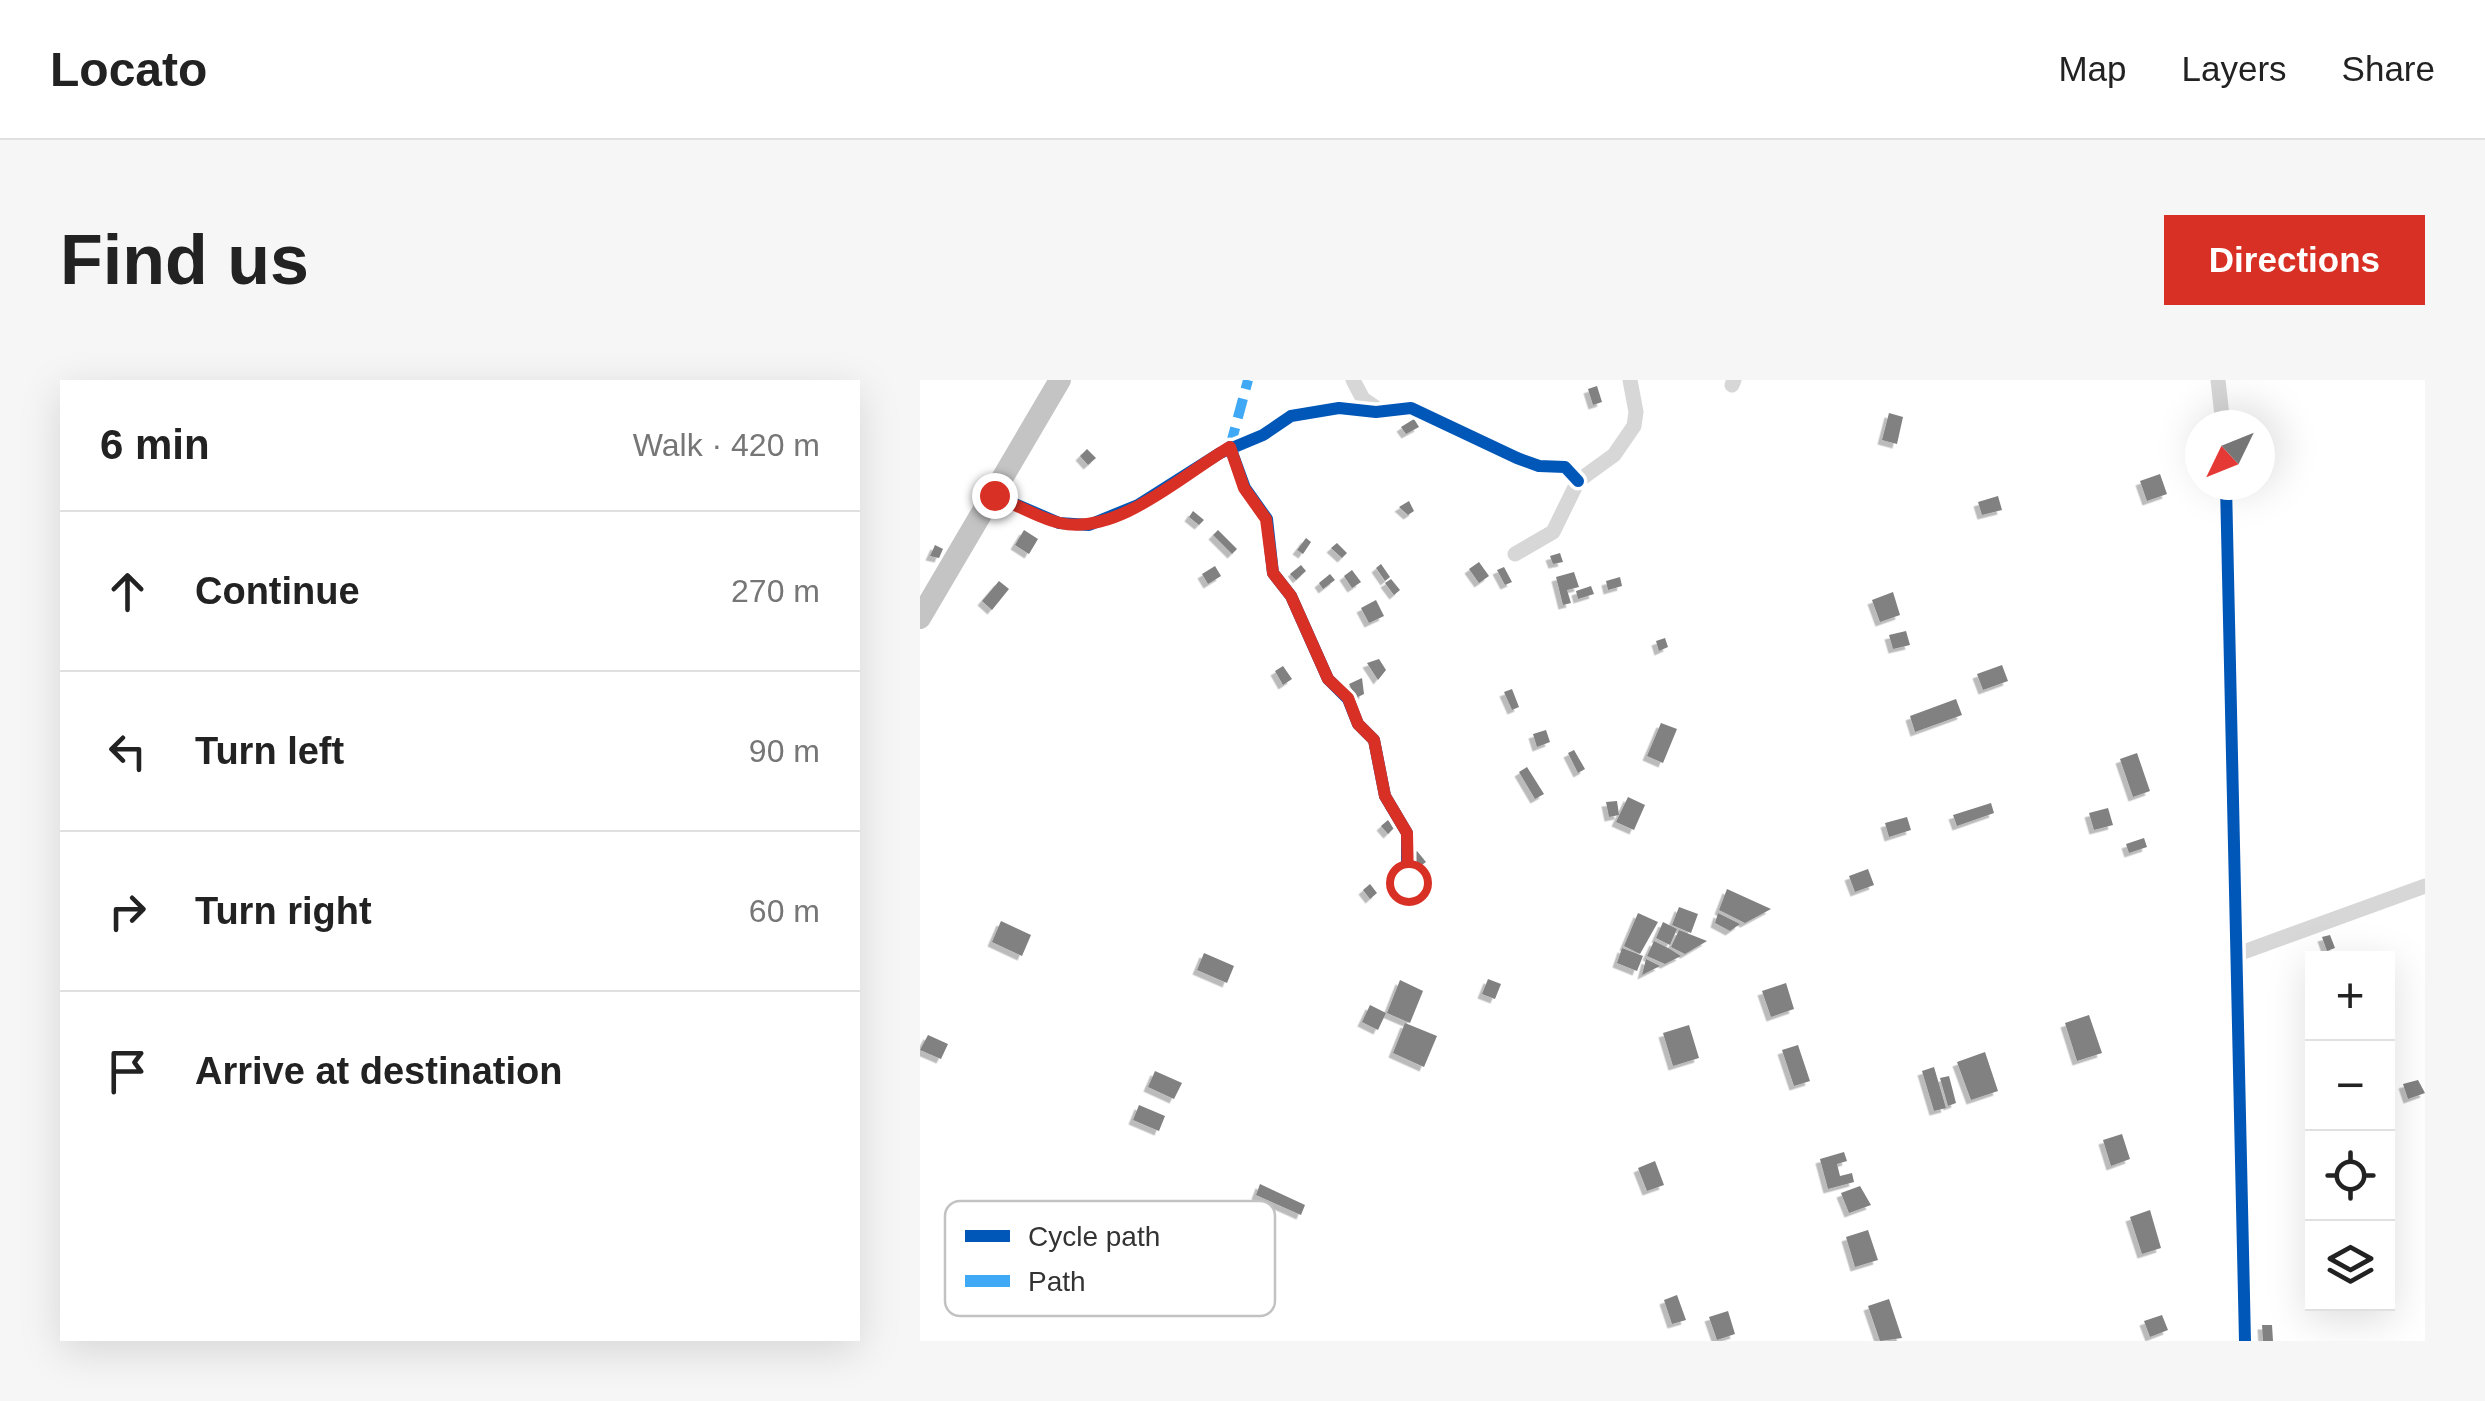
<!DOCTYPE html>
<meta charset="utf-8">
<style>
:root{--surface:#fff;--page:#f6f6f6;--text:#222;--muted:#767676;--line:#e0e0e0;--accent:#d93025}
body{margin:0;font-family:Helvetica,sans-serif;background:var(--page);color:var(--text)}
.controls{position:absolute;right:30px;bottom:30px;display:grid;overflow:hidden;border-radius:0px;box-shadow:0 10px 40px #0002}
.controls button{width:90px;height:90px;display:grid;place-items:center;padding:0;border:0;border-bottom:2px solid var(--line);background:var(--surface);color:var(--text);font:50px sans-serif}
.compass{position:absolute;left:1265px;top:30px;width:90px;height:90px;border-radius:50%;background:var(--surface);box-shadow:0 10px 40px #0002;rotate:227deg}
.stop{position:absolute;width:30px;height:30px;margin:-22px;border:8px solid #d93025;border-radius:50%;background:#fff}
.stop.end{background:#d93025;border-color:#fff;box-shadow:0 2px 10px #0008}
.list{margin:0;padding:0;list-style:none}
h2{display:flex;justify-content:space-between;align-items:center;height:130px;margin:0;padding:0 40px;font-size:42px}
h2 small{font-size:32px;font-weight:400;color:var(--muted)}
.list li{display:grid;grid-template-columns:65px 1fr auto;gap:30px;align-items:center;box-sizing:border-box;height:160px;padding:0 40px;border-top:2px solid var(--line)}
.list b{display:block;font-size:38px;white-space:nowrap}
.list em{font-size:32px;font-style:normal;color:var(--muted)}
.icon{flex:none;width:55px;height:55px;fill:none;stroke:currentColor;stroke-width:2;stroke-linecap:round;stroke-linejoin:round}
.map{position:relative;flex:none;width:1505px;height:961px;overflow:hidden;border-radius:0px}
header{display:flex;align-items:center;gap:60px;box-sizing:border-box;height:140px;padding:0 50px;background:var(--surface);border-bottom:2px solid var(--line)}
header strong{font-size:48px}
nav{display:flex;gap:55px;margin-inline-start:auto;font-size:35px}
.intro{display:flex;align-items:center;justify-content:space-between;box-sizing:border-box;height:240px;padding:0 60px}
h1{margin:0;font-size:70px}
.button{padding:25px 45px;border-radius:0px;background:var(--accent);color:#fff;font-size:35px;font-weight:700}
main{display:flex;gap:60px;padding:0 60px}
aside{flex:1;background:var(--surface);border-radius:0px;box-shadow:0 10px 40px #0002}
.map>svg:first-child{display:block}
.building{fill:#818181;filter:url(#shadow)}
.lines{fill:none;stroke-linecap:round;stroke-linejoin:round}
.minor{stroke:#d7d7d7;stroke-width:15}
.highway{stroke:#c4c4c4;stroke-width:22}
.quiet{stroke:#3fa9f5;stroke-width:10;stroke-dasharray:20 10;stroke-linecap:butt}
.cycleway-casing{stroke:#fff;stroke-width:19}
.cycleway{stroke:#0057b8;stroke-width:12}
.route{stroke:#d93025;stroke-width:12}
.key{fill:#fff;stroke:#c2c2c2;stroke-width:2.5}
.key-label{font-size:28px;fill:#333}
</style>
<header>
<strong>Locato</strong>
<nav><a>Map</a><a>Layers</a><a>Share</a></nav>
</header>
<div class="intro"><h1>Find us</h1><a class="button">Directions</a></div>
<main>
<aside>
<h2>6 min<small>Walk · 420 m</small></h2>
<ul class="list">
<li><svg class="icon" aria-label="ahead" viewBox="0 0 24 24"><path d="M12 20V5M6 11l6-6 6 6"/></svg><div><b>Continue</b></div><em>270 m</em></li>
<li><svg class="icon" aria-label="left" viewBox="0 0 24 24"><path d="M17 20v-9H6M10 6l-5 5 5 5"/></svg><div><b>Turn left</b></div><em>90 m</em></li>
<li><svg class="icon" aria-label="right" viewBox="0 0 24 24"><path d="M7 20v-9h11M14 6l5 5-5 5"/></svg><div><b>Turn right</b></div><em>60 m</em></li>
<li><svg class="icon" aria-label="arrive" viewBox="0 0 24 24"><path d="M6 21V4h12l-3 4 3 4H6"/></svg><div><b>Arrive at destination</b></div></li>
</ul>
</aside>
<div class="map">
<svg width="1505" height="961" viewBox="0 0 1505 961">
<defs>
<filter id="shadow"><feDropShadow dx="-4.5" dy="4.5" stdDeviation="0" flood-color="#0004"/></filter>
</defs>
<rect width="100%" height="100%" fill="#fff"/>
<path class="building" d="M677,6l5,16 -9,3 -5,-16z
M969,33l14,4 -6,27 -15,-4z
M494,39l5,8 -13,7 -5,-7z
M167,69l9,9 -8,7 -8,-9z
M1240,94l7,20 -20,7 -7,-20z
M1078,116l4,14 -20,5 -4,-13z
M489,121l5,10 -6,4 -9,-8z
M273,131l11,9 -5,5 -10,-8z
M104,150l14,9 -9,15 -14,-9z
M298,150l19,19 -5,5 -19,-19z
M386,158l5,4 -8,12 -6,-4z
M417,163l10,10 -5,5 -11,-10z
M15,165l8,4 -4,9 -9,-2z
M640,173l3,9 -10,2 -3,-8z
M559,182l10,14 -10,7 -10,-14z
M461,184l9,13 -5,4 -9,-13z
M381,185l5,6 -10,9 -6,-6z
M295,186l6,10 -13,8 -6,-10z
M584,187l8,15 -7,3 -8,-15z
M432,190l9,12 -9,6 -8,-12z
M654,192l5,15 -12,3 4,13 -8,2 -7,-28z
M410,194l5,6 -12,9 -4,-6z
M700,197l2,9 -14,4 -2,-9z
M471,199l9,11 -6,5 -9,-12z
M79,201l10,8 -17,21 -10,-9z
M671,206l3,8 -16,5 -2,-8z
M973,212l7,23 -20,7 -8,-22z
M456,220l8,16 -15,7 -8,-15z
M986,251l4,14 -17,4 -4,-14z
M745,258l3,9 -9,4 -3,-10z
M459,279l7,11 -8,10 -11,-17z
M1082,285l6,16 -25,9 -6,-16z
M363,286l9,13 -9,6 -8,-14z
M442,298l2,16 -8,4 -7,-14z
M592,309l7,18 -7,3 -8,-18z
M1036,319l6,16 -47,17 -5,-16z
M741,343l16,6 -14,34 -16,-7z
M626,350l4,12 -13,5 -4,-13z
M654,370l11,19 -7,4 -10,-20z
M1217,373l13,38 -17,6 -13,-38z
M607,387l17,27 -9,5 -16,-27z
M708,417l17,8 -11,25 -18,-8z
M697,421l2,14 -10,2 -3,-15z
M1071,423l3,10 -37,13 -4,-11z
M1188,428l5,17 -19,5 -5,-17z
M987,437l4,13 -22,7 -4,-14z
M468,440l7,7 -7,7 -7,-8z
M1224,458l3,9 -18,6 -3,-9z
M497,471l9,11 -7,5 -8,-12z
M948,489l6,16 -19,7 -6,-16z
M450,504l7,9 -7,6 -7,-9z
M807,509l44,20 -26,14 -26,-13z
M759,527l19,7 -7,19 -19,-8z
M718,533l20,9 -18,32 -16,-8z
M798,533l22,11 -10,7 -15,-8z
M81,541l30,14 -9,21 -30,-14z
M743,542l14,7 -7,16 -14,-7z
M759,550l28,11 -22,13 -14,-7z
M1410,555l5,13 -8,3 -5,-14z
M734,561l16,8 11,7 -16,8 -18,-8z
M702,568l21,8 -6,15 -20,-8z
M284,573l30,13 -7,17 -30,-13z
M726,579l14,7 -18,9z
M568,599l13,5 -6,15 -13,-5z
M480,600l23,11 -13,32 -23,-10z
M866,603l8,26 -23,8 -9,-26z
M450,625l16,8 -8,17 -16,-8z
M1169,635l13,38 -25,8 -12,-38z
M485,643l32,13 -13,31 -31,-14z
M769,645l10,33 -26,8 -10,-33z
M8,655l20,9 -7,15 -21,-9z
M878,665l12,36 -16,5 -12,-36z
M1065,672l13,39 -27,9 -14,-38z
M1014,687l12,41 -12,3 -12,-40z
M235,691l27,12 -8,16 -26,-12z
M1029,696l7,27 -8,3 -8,-28z
M1498,700l7,13 -17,6 -5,-15z
M219,725l26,11 -6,15 -26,-11z
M1202,754l8,25 -19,7 -8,-26z
M924,772l3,9 -10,3 3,12 12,-3 2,9 -26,7 -8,-30z
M735,781l9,24 -17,6 -9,-23z
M340,804l45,21 -4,10 -45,-20z
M940,806l11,19 -22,8 -8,-20z
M1230,830l11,38 -19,6 -12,-37z
M948,850l10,30 -23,7 -9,-30z
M757,915l9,25 -14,4 -8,-24z
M969,919l13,39 -22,3 -12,-35z
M808,931l7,23 -18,6 -8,-23z
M1242,935l6,15 -18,7 -6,-16z
M1342,945h10l1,16h-10z"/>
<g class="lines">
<path class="minor" d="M433,0l10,19 16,11
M1298,0l5,45
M812,5l2,-5
M310,67l15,41 22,31 6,54 18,23 37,83 20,20 10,25 16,16 11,56 22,37v49
M1306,105l19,856
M74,115l65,28 30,2 49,-20 82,-52 43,-18 28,-19 48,-8 37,4 35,-4 106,50 22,8 26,1 13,14
M595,174l38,-22 25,-51 36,-26 20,-29 2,-14 -6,-32
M1318,574l187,-68"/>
<path class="highway" d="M0,238l140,-238"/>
<path class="quiet" d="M310,67l18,-67"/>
<defs>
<path id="cycleway" d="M310,67l15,41 22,31 6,54 18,23 37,83 20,20 10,25 16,16 11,56 22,37v49
M1306,105l19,856
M74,115l65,28 30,2 49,-20 82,-52 43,-18 28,-19 48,-8 37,4 35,-4 106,50 22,8 26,1 13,14"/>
</defs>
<use href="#cycleway" class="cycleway-casing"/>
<use href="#cycleway" class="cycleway"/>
</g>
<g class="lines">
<path class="route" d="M74,115c21,9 44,23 66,28 58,13 123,-49 170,-76l14,41 22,31 7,54 18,23 37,83 20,19 10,26 16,16 11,56 22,37 1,49"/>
</g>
<rect x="25" y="821" width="330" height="115" rx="15" class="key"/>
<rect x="45" y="850" width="45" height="12" fill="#0057b8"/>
<rect x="45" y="895" width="45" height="12" fill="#3fa9f5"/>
<g class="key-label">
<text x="108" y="866">Cycle path</text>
<text x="108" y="911">Path</text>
</g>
</svg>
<div class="controls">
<button>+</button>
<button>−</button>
<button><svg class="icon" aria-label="locate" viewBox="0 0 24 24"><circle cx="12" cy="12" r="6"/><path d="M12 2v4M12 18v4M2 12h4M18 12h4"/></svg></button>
<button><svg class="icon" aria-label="layers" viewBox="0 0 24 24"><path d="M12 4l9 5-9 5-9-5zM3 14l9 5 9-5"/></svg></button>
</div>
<svg class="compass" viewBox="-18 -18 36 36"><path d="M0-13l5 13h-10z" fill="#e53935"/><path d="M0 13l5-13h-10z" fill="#767676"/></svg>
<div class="stop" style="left:488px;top:502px"></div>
<div class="stop end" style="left:74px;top:115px"></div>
</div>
</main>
